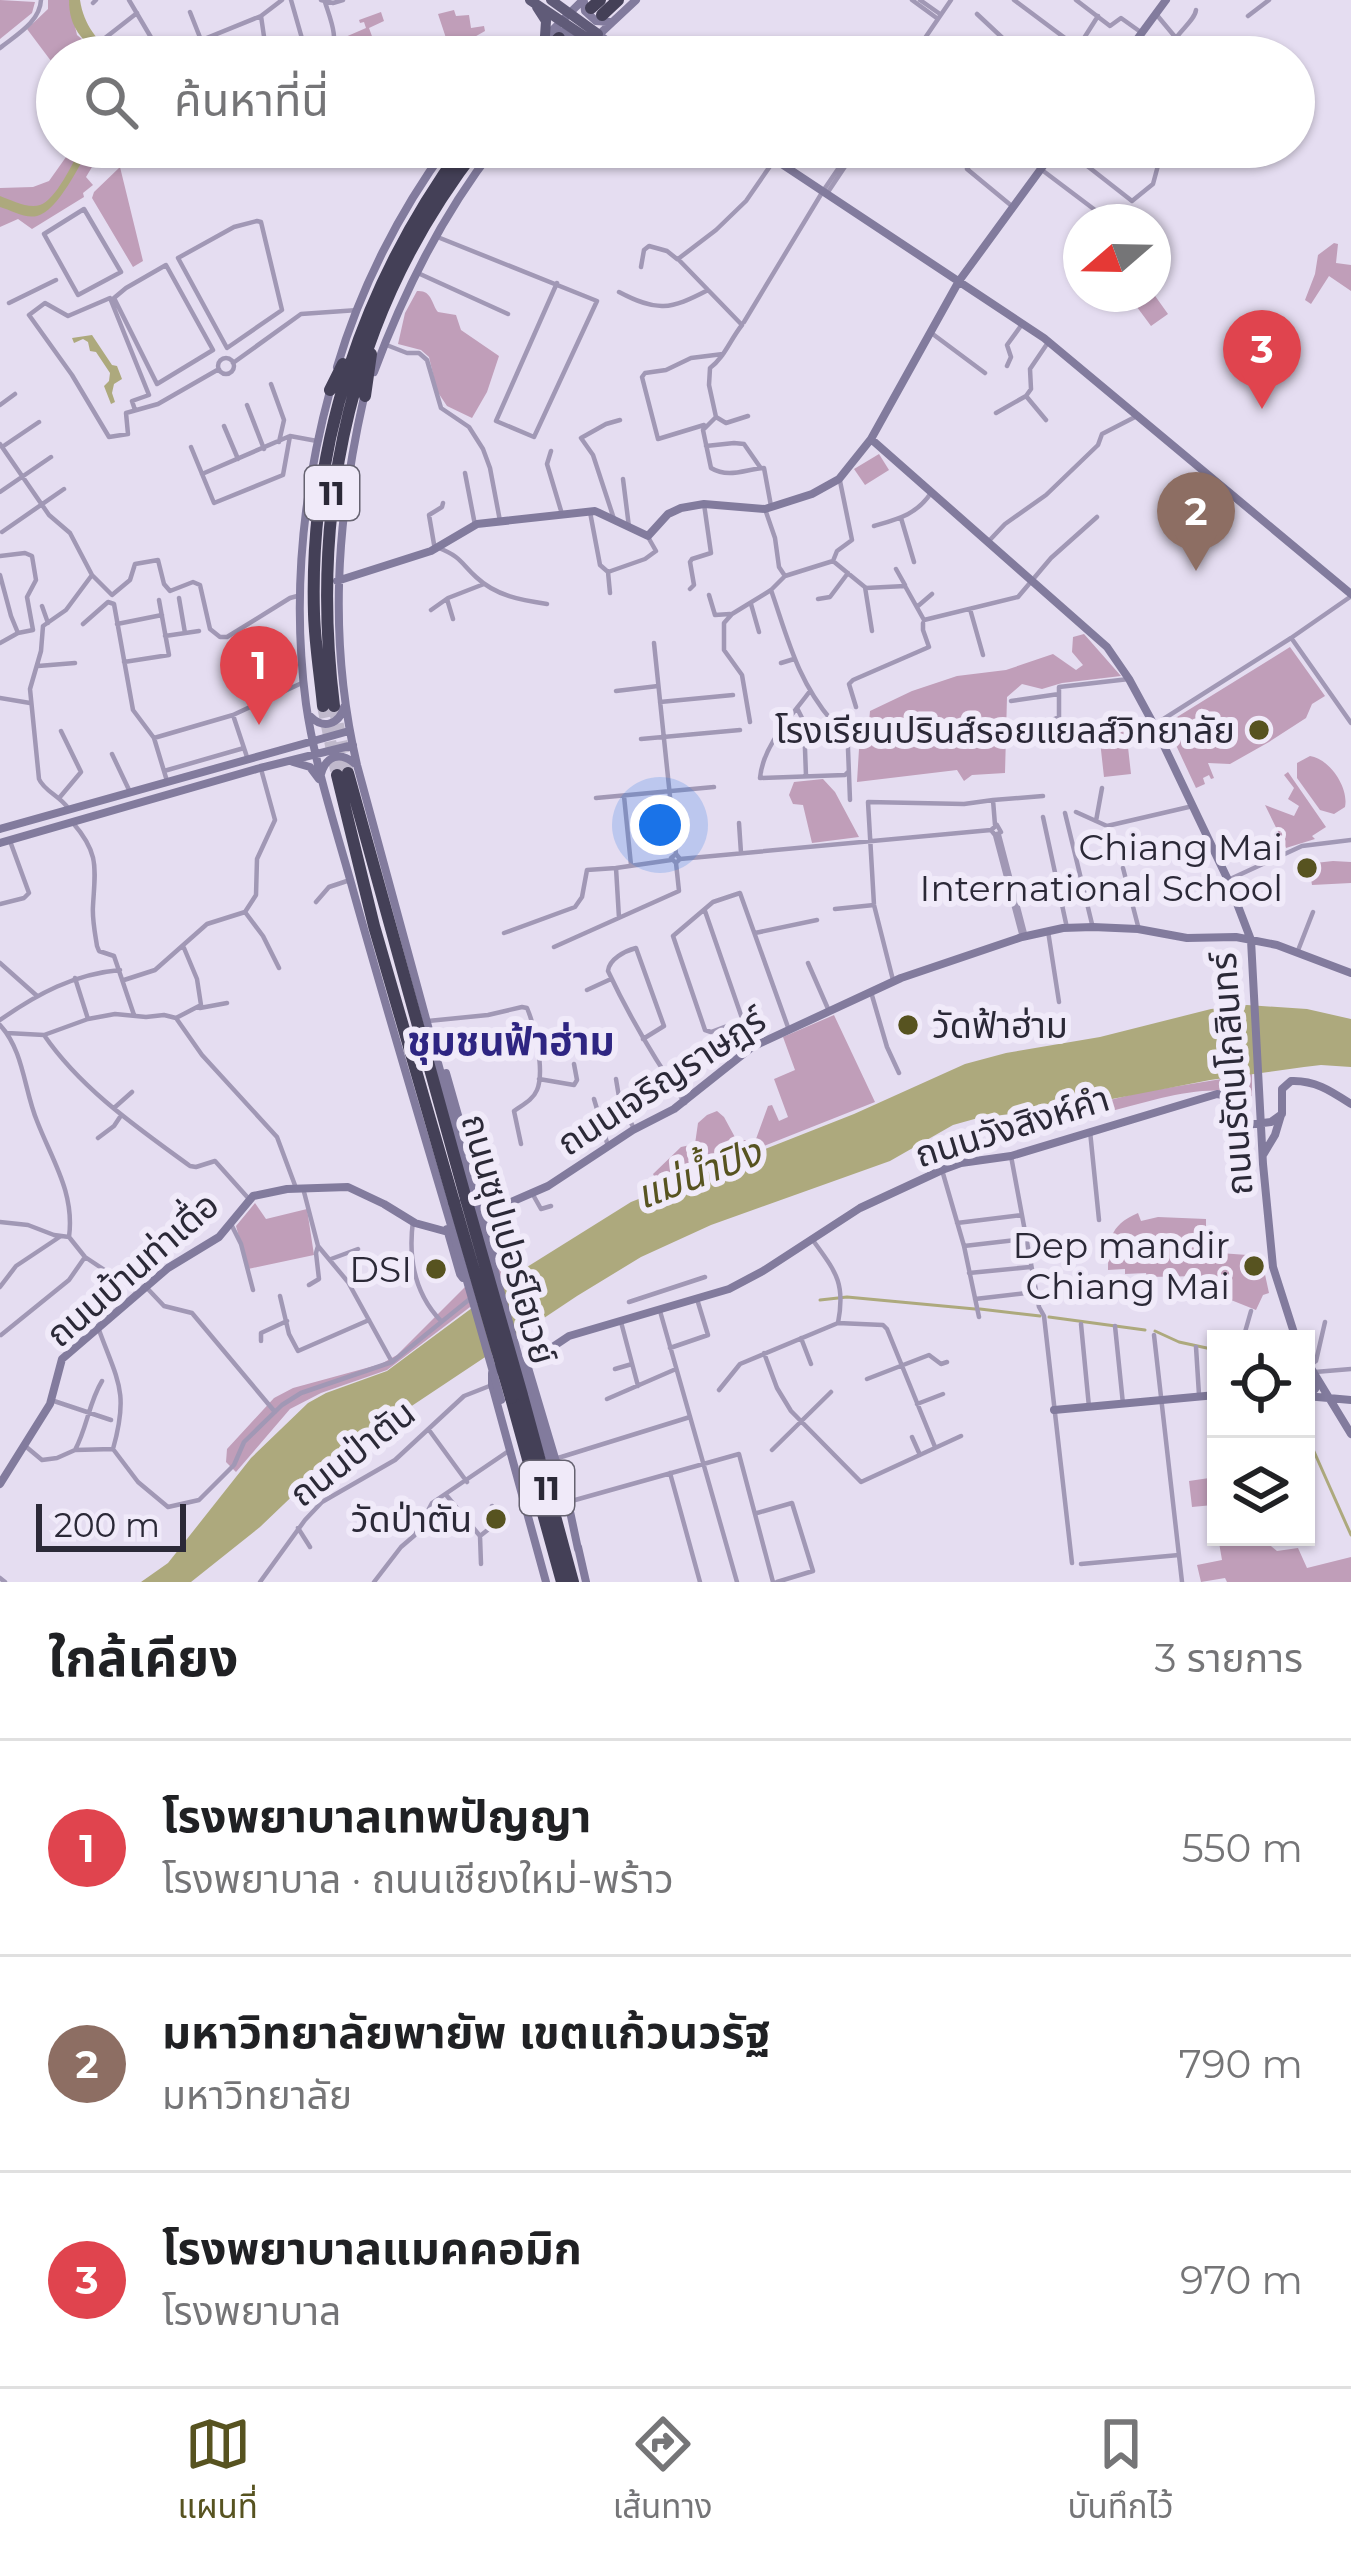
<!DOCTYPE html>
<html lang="th">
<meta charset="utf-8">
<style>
:root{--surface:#fff;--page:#f2f2f2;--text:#202124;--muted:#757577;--line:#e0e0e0;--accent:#575320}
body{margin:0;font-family:Montserrat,"Noto Sans Thai",sans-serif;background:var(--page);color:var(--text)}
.controls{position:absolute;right:36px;bottom:36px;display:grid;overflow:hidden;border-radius:0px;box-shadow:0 3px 9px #0004}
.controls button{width:108px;height:108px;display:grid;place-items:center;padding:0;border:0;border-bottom:3px solid var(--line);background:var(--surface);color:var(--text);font:60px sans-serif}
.compass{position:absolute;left:1063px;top:204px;width:108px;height:108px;border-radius:50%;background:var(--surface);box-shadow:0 3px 9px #0004;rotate:250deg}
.scale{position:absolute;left:36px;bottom:30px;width:150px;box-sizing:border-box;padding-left:12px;border:6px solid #2b2937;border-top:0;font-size:33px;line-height:42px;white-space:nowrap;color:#2b2937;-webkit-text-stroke:9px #f0eaf9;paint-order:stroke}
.you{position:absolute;left:660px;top:825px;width:42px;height:42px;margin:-30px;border:9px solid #fff;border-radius:50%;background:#1a73e8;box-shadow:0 0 0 18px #1a73e833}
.badge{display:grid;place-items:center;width:78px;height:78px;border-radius:50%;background:var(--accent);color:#fff;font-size:39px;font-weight:700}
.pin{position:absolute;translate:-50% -99px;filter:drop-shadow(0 3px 6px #0008)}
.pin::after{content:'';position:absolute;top:63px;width:42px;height:36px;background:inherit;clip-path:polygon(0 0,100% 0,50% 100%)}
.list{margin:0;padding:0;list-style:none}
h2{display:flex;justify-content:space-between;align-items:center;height:156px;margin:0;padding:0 48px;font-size:51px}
h2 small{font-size:39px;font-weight:400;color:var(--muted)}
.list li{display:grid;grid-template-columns:78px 1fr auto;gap:36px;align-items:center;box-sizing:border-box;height:216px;padding:0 48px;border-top:3px solid var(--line)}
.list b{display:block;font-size:45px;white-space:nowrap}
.list p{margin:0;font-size:39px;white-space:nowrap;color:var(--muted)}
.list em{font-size:39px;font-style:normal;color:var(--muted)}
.icon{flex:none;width:66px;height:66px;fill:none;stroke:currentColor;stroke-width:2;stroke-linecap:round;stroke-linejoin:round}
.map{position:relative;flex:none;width:1351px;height:1582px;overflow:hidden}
.search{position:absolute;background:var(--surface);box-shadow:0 3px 9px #0004;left:36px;right:36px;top:36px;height:132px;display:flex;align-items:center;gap:30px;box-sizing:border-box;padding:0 42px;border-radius:66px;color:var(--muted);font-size:45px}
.sheet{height:804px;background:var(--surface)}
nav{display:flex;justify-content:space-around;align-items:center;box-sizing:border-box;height:168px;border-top:3px solid var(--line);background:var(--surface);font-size:33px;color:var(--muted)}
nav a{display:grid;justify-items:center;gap:6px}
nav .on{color:var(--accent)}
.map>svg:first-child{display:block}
.green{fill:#c09eb9}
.water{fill:#ada97d}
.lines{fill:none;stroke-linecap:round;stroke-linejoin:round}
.stream{stroke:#ada97d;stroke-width:3}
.highway-tunnel{stroke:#c0b9cc;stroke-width:12;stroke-dasharray:12 6;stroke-linecap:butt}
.street{stroke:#a198b5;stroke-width:4.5}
.secondary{stroke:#827b9d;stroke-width:8}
.primary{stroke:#605b78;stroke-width:10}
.highway{stroke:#444057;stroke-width:12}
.secondary-bridge{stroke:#827b9d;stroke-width:8}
.highway-bridge{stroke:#444057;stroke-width:12}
.poi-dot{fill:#575320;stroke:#f0eaf9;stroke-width:4.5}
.labels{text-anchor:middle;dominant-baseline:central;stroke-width:12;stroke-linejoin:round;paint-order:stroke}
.shield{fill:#f0eaf9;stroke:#666371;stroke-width:3}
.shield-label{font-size:33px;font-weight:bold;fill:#2b2937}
.poi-label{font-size:36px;fill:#2b2937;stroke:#f0eaf9;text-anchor:end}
.street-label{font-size:36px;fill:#2b2937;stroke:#f0eaf9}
.neighbourhood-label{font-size:39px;font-weight:bold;fill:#2e2582;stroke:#f0eaf9}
.water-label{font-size:39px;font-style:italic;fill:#575320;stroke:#f0eaf9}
</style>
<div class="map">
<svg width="1351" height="1582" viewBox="0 0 1351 1582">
<rect width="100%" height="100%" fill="#e5ddf1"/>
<path class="green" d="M0,0l35,2 -3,11 -32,26z
M48,0h21l8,35 26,22h-46v12l-30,-40 21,-20z
M454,10l2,6 13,-1 2,13 13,-2 1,5 -14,8 1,18h-16l-6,-7 -12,-36z
M381,12l3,9 -15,7 4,11 19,-3 -5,5 -40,7 -4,-10 23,-10 -2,-6 -4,1 -1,-3z
M78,147h26l-18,30 7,8 -10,8 1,4 -52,32 -14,-10 -18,8v-39l33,-1 16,-6 17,-24z
M120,167l23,94 -10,6 -41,-69 2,-6z
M1334,243l4,1 -2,19 15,2v26l-22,-15 -18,28 -6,-4 10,-26 3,-19z
M417,291c15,-1 14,12 21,21l18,3 5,15 38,26 -12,36 -15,26 -25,-12 -10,-15 -8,-34 -8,-7 -23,-6 7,-31z
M1153,293l15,21 -17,12 -17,-23 12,-9z
M879,454l10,16 -24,15 -11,-16z
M1084,634l37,42 -59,7 -20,6 -20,-5 -15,13 -2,76 -33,2 -8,6 -7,-11 -100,12 2,-33 9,-16 2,-22 42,-20 45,-15 49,-6 47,-16 23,16 7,-5 -11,-13 1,-15z
M1290,647l35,49 -13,8 -6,14 -37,24 -39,22 -22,-1 6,15 -3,1 -2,-4 -6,3 2,6 -9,4 -28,-60 1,-6z
M1126,729l5,45 -27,3 -5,-45z
M1310,756c20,3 39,32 35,51l-11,7 -14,-4 -23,-32v-15z
M1288,772l38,55 -14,9 3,3 -29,9 -21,-43 29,11 5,-10 -11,-7 6,-11 -10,-13z
M823,779l12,13 24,45 -47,6 -9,-38 -10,-1 -4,-9 5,-13z
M1333,861l18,1v21l-39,2 -2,-12 6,-1 -1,-9z
M834,1015l41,87 -215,85 -7,-13 28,-27 14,-3 3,-21 9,-8 10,-4 7,6 13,24 19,-2 12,-33 4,-1 7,16 9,-4 -14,-38 21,-9 -12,-33z
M1252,1074v22c-46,-15 -98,5 -144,16l-2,-11 36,-9z
M255,1203l11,16 41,-10 7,46 -66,14 -12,-43z
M1138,1213l3,8 17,-4 48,2v33l55,4 8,37 -6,2 -7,15 -55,-22 1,-12 -55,1 -1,-4 -21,1v-5l-17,1c1,-29 0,-44 30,-57z
M501,1260l6,19 -120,91 -66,23 -31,16 -54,63 -10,-10 1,-13 47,-51 19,-10 88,-24 16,-9 72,-72z
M1216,1477v46l-3,-18 -21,2 -3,-26z
M1218,1537h42l17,14 21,-3 9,20 44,-11v25h-124l-2,-4 -24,4 -4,-17 25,-5z"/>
<path class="water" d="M69,0h11c4,26 17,39 35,57h-12c-21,-17 -34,-29 -34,-57z
M81,147h9c-10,17 -32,64 -53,69 -12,3 -26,-6 -37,-9v-11c11,4 28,13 40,9 16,-5 34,-44 41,-58z
M92,335l20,30 5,1 5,13 -8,5 -2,9 3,9 -4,2 -7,-18 5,-5 1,-8 -14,-21 -6,-1 -2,-9 -5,-3 -9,4 -2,-5z
M1247,1005l60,4 44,10v48l-30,-2 -17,2 -94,13 -134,26 -98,12 -25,7 -63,36 -179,64 -70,32 -64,39 -248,165 -69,66 -69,55h-50l27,-19 83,-105 57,-55 18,-10 61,-22 140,-104 104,-65 223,-88 111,-50 41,-11 94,-16 111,-28z"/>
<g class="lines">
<path class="stream" d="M820,1300l27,-3 128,12
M980,1309l60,7
M1049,1317l96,13
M1155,1331l24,11 37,8
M1312,1447l39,88"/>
<path class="highway-tunnel" d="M323,706l14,69
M334,706l14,67"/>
<path class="street" d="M129,0l33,56
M291,0l14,49
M321,0l12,3 10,-3
M912,0l26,19
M920,0l20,14
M1014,0l63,47
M1076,0l34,26 11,-8 21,15
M325,2c6,19 14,36 5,55
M93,3l3,-3
M190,12l11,28
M977,14l46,43
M1156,14l20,24 2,19
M261,16l6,41
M1248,16l21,-16
M105,38l32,-25
M1176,38c6,-9 19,-19 20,-28
M0,48c16,-13 40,-26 41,-48
M160,57l101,-41 21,-16
M912,57l39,-57
M1072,57l26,-41
M984,147l-17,22 46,38
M1063,147l69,54 21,-17 10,-37
M100,158l7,-11
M1042,170l53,40
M828,192l30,-45
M84,209l37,63 -43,23 -34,-61z
M257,221l4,1 21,88 -55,38 -49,-90 56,-31z
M435,236l162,65 -63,136 -38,-16 61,-138
M166,265l47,85 -56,34 -43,-86 12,-10z
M641,267l3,-17 5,-4 18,5 10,8
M420,274l88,40
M619,292c38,20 51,18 89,-2
M9,303l47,-23
M744,322l79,-131 30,-44
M930,332l55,41
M384,344l23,9h12l8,7 14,48 28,19 14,22 7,19 10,53
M218 366a8 8 0 1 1 16 0a8 8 0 1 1-16 0Z
M233,363l68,-49 57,-4
M1007,366l4,-9 -4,-12 16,-22
M271,384l13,36 -5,22
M1026,396l20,24
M0,405l15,-11
M247,405l17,44
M135,410l-3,-9 17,-6 -39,-97 -42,18 -23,-13 -16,12 43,60 37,62 19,-3 -2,-21 32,-9 61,-35
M996,413l30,-17 5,-7 -1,-20 19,-28
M716,417l10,6 22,-7
M704,425l-46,14 -16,-62 3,-4 21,-3 25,-12 32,-4
M224,426l14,33
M0,444l49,71 21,18 22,42 20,20 18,-15 5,-16 23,-4 6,24 6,7 23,-9 7,3 10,44 10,8h7l63,-39 11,-3
M5,445l34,-23
M706,446l28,-3 10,1 16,23
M191,447l23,56 69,-28 7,-39
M551,451l-4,13 15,50
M465,473l10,52
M202,474l88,-38 27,5
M623,479l6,48
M0,492l51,-35
M771,506l-7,-38c-18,1 -35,11 -53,0l-8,-38 13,-13 -7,-32 1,-17c14,-10 20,-28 32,-43l-64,-66 38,-29 30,-29 29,-42
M765,509l10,29 4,29 6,9 48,-15 33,27 39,-2 19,34 94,-23 33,-39 46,-41
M590,512l10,53 8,7
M901,518l13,44
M614,519l-21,-64 -12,-17 25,-14 14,-4
M874,526c24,-7 42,-11 57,-33
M2,532l62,-43
M987,543l18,-19 41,-29 52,-50 4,-11 33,-17
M439,548c22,9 21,14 37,29 20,19 45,23 71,27
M435,550l-6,-35 13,-8 1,-4
M0,556l25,-3 7,3 4,24 -9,17 6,33
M833,561l4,-10 15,-11 -12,-59
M896,569l9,16
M0,575l11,41 7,17
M865,587l7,44
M690,589l4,-4 -4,-23 2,-3 19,-6 -7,-49
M771,590c17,49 26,90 61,131l12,-2 3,4 3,77
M610,593l-2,-21 37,-13 11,-8 -8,-14
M709,595l6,20 15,-1
M179,598l6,35
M447,599l6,20
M818,599l12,-2 18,-24
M751,604l8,28
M42,606l6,17
M918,606l14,-12
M970,609l13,46
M431,610l17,-12 36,-14
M83,624l25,-22 6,2 19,106 21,28 13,43
M117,624l45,-9
M165,636l34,-5
M1292,639l59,84
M0,643l18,-10 15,-3
M654,643l22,211
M124,662l45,-7 -10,-55
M781,663l13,-4
M38,666l37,-3
M616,691l42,-5
M810,691c-19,26 -47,54 -50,87l85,-3 3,-3
M0,698l30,5
M1011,701l48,-7
M660,702l73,-7
M856,707l-7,-23 4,-4 76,-33 -6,-17v-7
M797,708l7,14 2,54
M233,715l14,42
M750,722l-8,-47 -18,-25v-27l8,-9 39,-24 14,-14
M1154,725l137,-87 59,-41
M1001,728l49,-7 9,-4v-30l70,-8
M154,738l79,-23 71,-33
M641,739l99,-9
M112,754l18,38
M164,771l80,-23
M624,796l7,69
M60,797l21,-25 -20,-41
M596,798l118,-11
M993,800l50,-4
M68,808c-8,-12 -24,-17 -29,-29l-9,-90 11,-38 2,-25 23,-16 26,-35
M1076,812l31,14 86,-20
M1065,813l27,111
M1043,817l24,111
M1096,821l6,-33
M73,823c27,31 22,46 20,83 -1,13 2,27 4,40l2,5 15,5 20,59
M739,823l2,30
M997,825l4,7 -6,3 -4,-5z
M995,835l27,102
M999,835l26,99
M676,854l4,5 -4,4 -5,-5z
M680,859l311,-29
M1123,868l15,58
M1228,880l74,-34 49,-6
M316,902l13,-15 21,-7
M0,904l24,-6 5,-5 -19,-52
M835,909l39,-4
M705,911l47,136
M245,912l18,24 16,32
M619,918l-3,-50 55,-8
M1048,931l11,71
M504,933l71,-26 7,-10 5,-27 29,-2
M755,933l62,-13
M554,947l125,-56 -3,-28
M1297,953l16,-41
M0,963l36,32
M808,963l21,48
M75,978l13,41
M124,980l31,-10 52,-46 38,-12 11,-17 1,-36 18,-39 -14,-51
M893,980l-19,-75 -6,-103 96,2 29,-4 2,25
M587,990l24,-11
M871,992l16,55 12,26
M200,1008l27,-5
M176,1018l25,-13 -4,-26 -13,-31
M0,1020c37,-26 74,-46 120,-50
M743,1020l-32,12 -6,-2 -32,-94 40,-34 27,-9 49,137
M428,1021l60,-6 34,-8 5,1c8,19 18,63 10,82 -4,10 -15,15 -23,21l7,33
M0,1025c24,26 24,65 37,96 15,39 38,72 32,116
M7,1033l37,2 44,-16 27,-5 31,3 18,-2 12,3 26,37 75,82 19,51
M44,1035c37,54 94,93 146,131l6,1 19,-6 34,38
M643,1039l21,-13 -28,-78c-11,3 -27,11 -28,23 22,47 47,89 77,132
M539,1079l35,6 3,-5 -3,-16
M616,1079l3,18 15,32
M594,1099l14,47
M114,1108l18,-16
M1090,1131l9,89
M98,1138l16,-12 6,-9
M1011,1156l28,151 5,9 28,247
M942,1170l22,76 15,71
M303,1188l15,58 30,36 44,80
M532,1193l9,16 10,-3
M413,1221c-5,38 1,72 28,100
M0,1222l28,3 26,10 15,2 16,20 54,36
M957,1223l65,-8
M231,1224l10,20 12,46
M964,1246l60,-7
M331,1259l27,-10
M969,1273l61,-6
M309,1285l10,-6 -3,-26 2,-7
M0,1287l16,-21 45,-30
M146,1287l18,19 28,7 83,99
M280,1296l9,38 9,17 71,-31
M975,1299l60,-7
M629,1302l76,-25
M660,1311l77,271
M621,1322l17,64
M838,1323l45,2 4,4 48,118
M1081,1324l8,83
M1115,1326l8,78
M99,1330c19,52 30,62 14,119
M1,1335l68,-55 16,-23
M1154,1335l28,247
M801,1338l10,26
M1243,1339l8,-28
M261,1341v-8l26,-12
M1196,1347l3,48
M670,1348l38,-13 -11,-36
M764,1353l13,35 14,23 70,71 100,-46
M1309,1366l7,-5 9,-39
M615,1369l17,-5
M1315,1372l36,-3
M867,1379l62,-24 12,9 6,-2
M719,1390l21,-26 98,-41c8,-41 -3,-52 -26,-84
M607,1399l69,-30
M54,1401l57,19
M917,1404l26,-10
M429,1430l38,52
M912,1437l8,18
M24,1445l18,15 15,-2 18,-8 38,-1 25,33 30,25 31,-7 35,-35 10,-23 38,-37 19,-12 91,-31 79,-64
M75,1450c12,-22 14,-48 27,-69
M772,1450l59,-58
M558,1458l132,-41
M670,1473l30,109
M447,1496l33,40 1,28
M568,1502l171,-48 34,128
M757,1513l35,-10 21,68 -36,11
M298,1528l12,19
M480,1536l19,-15 -7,-15
M1081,1564l98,-9
M0,1578l5,4
M260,1582l45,-62 17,-18 73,-42 69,-64 28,-11
M374,1582l27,-35 14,-12 17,-32 78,-53"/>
<path class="secondary" d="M584,2l1,9 11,10 14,1
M550,33l11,-2 16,11 2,12
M598,34l31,23
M591,41l24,16
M525,57l58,-57
M575,57l61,-57
M1124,57l42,-57
M756,147l288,191 307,256
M337,367c23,-78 62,-155 110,-220
M374,372c30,-81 68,-157 121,-225
M331,387c-28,102 -39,211 -25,317 9,63 30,124 47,186 32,114 66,228 100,342
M364,397c-28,124 -36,244 -7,368l121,445
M871,439l236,208 22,32 25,46 74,155 23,60 12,224 10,103 23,72
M337,581l94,-30 46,-27 118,-13 53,25 20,-22 13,-6 23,-4 61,5 47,-15 27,-15 32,-40 88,-158 98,-134
M311,717c12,12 28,8 33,-10
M293,762l17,5 9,12
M321,774c5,-18 19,-23 33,-11
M0,829l349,-98
M0,843l260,-75 93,-23
M446,1073l49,172 -1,9 -5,5
M1263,1155l12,-20 6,-20
M486,1213l62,-27 85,-56 41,-21 78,-62 149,-69 121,-41 41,-9 30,-1 45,2 49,9 49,-1 41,8 74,28
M447,1229l13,45 3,4 5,-2
M1306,1360l45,74
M526,1361l42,141 10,47
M505,1363l-13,10v12l54,197
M527,1364l42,-28 160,-47 34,-18 97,-63 82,-38 19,-7 50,-7 206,-62 18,3 11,28 25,-3 11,-8v-25l9,-8c24,-1 40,10 60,23
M1307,1371l8,18 -9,7 45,4
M528,1391l27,85
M1054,1410l162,-15
M0,1484l50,-80 12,-45 106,-91 51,-31 34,-41 34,-7 61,-2 36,17 31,19 33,9
M578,1547l8,35"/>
<path class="primary" d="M530,0l61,41
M551,0l47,34
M537,7l9,14 -1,15"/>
<path class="highway" d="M591,8l9,-8
M602,15l16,-15
M540,57l19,-19
M557,57l11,-11
M330,390l13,-26
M365,396l6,-42
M323,706c-3,-31 -8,-62 -9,-92 -5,-171 49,-330 149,-467
M334,706c-25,-202 17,-396 144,-559
M348,773l118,426
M337,775l37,151 80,276
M522,1395l51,187
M511,1398l51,184"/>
<path class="secondary-bridge" d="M478,1210l50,181
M453,1232l48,168"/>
<path class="highway-bridge" d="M466,1199l56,196
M454,1202l57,196"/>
</g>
<g class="poi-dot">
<circle cx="1259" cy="730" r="12"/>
<circle cx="1307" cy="868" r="12"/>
<circle cx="908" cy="1025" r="12"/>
<circle cx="1254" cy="1266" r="12"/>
<circle cx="436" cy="1269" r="12"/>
<circle cx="496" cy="1519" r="12"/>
</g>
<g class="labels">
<g class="shield">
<rect x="305" y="466" width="54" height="54" rx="9"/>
<rect x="520" y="1461" width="54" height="54" rx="9"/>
</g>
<g class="shield-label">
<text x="332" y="493">11</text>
<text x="547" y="1488">11</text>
</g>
<g class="poi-label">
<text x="1235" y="730">โรงเรียนปรินส์รอยแยลส์วิทยาลัย</text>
<text x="1283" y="847">Chiang Mai<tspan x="1283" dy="41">International School</tspan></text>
<text x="932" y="1025" text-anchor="start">วัดฟ้าฮ่าม</text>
<text x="1230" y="1245">Dep mandir<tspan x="1230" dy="41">Chiang Mai</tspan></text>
<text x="412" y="1269">DSI</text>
<text x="472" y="1519">วัดป่าตัน</text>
</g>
<g class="street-label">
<text transform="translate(1231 1074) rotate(-94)">ถนนรัตนโกสินทร์</text>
<text transform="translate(661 1081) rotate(-33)">ถนนเจริญราษฎร์</text>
<text transform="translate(1012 1126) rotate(-17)">ถนนวังสิงห์คำ</text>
<text transform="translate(509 1239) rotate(74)">ถนนซุปเปอร์ไฮเวย์</text>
<text transform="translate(132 1269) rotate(-41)">ถนนบ้านท่าเดื่อ</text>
<text transform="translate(352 1453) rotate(-38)">ถนนป่าตัน</text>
</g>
<g class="neighbourhood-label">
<text x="511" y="1041">ชุมชนฟ้าฮ่าม</text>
</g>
<g class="water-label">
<text transform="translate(698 1173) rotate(-21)">แม่น้ำปิง</text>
</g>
</g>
</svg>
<div class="controls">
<button><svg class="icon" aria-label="locate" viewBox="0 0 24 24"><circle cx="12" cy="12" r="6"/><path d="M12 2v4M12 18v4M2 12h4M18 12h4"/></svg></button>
<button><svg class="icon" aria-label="layers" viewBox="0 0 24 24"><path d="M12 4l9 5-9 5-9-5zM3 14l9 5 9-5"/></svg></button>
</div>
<svg class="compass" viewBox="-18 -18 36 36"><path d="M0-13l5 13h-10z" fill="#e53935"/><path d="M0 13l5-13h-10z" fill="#757577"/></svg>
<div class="scale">200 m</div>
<div class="you"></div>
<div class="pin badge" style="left:259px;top:725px;background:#e0444e">1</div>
<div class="pin badge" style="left:1196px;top:571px;background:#8d6e63">2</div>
<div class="pin badge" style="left:1262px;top:409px;background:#e0444e">3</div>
<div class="search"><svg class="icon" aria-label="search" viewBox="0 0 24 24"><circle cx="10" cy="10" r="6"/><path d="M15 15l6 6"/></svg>ค้นหาที่นี่</div>
</div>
<section class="sheet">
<h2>ใกล้เคียง<small>3 รายการ</small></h2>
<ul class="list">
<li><span class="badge" style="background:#e0444e">1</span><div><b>โรงพยาบาลเทพปัญญา</b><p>โรงพยาบาล · ถนนเชียงใหม่-พร้าว</p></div><em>550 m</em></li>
<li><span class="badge" style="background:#8d6e63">2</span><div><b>มหาวิทยาลัยพายัพ เขตแก้วนวรัฐ</b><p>มหาวิทยาลัย</p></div><em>790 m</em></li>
<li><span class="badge" style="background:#e0444e">3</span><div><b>โรงพยาบาลแมคคอมิก</b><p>โรงพยาบาล</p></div><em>970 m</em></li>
</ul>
</section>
<nav>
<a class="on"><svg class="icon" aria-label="map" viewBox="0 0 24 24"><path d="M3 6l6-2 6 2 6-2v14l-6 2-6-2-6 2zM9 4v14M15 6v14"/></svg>แผนที่</a>
<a><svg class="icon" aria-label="directions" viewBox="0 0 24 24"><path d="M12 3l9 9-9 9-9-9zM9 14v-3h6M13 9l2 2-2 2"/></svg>เส้นทาง</a>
<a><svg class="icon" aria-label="saved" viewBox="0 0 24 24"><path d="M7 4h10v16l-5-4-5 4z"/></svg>บันทึกไว้</a>
</nav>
